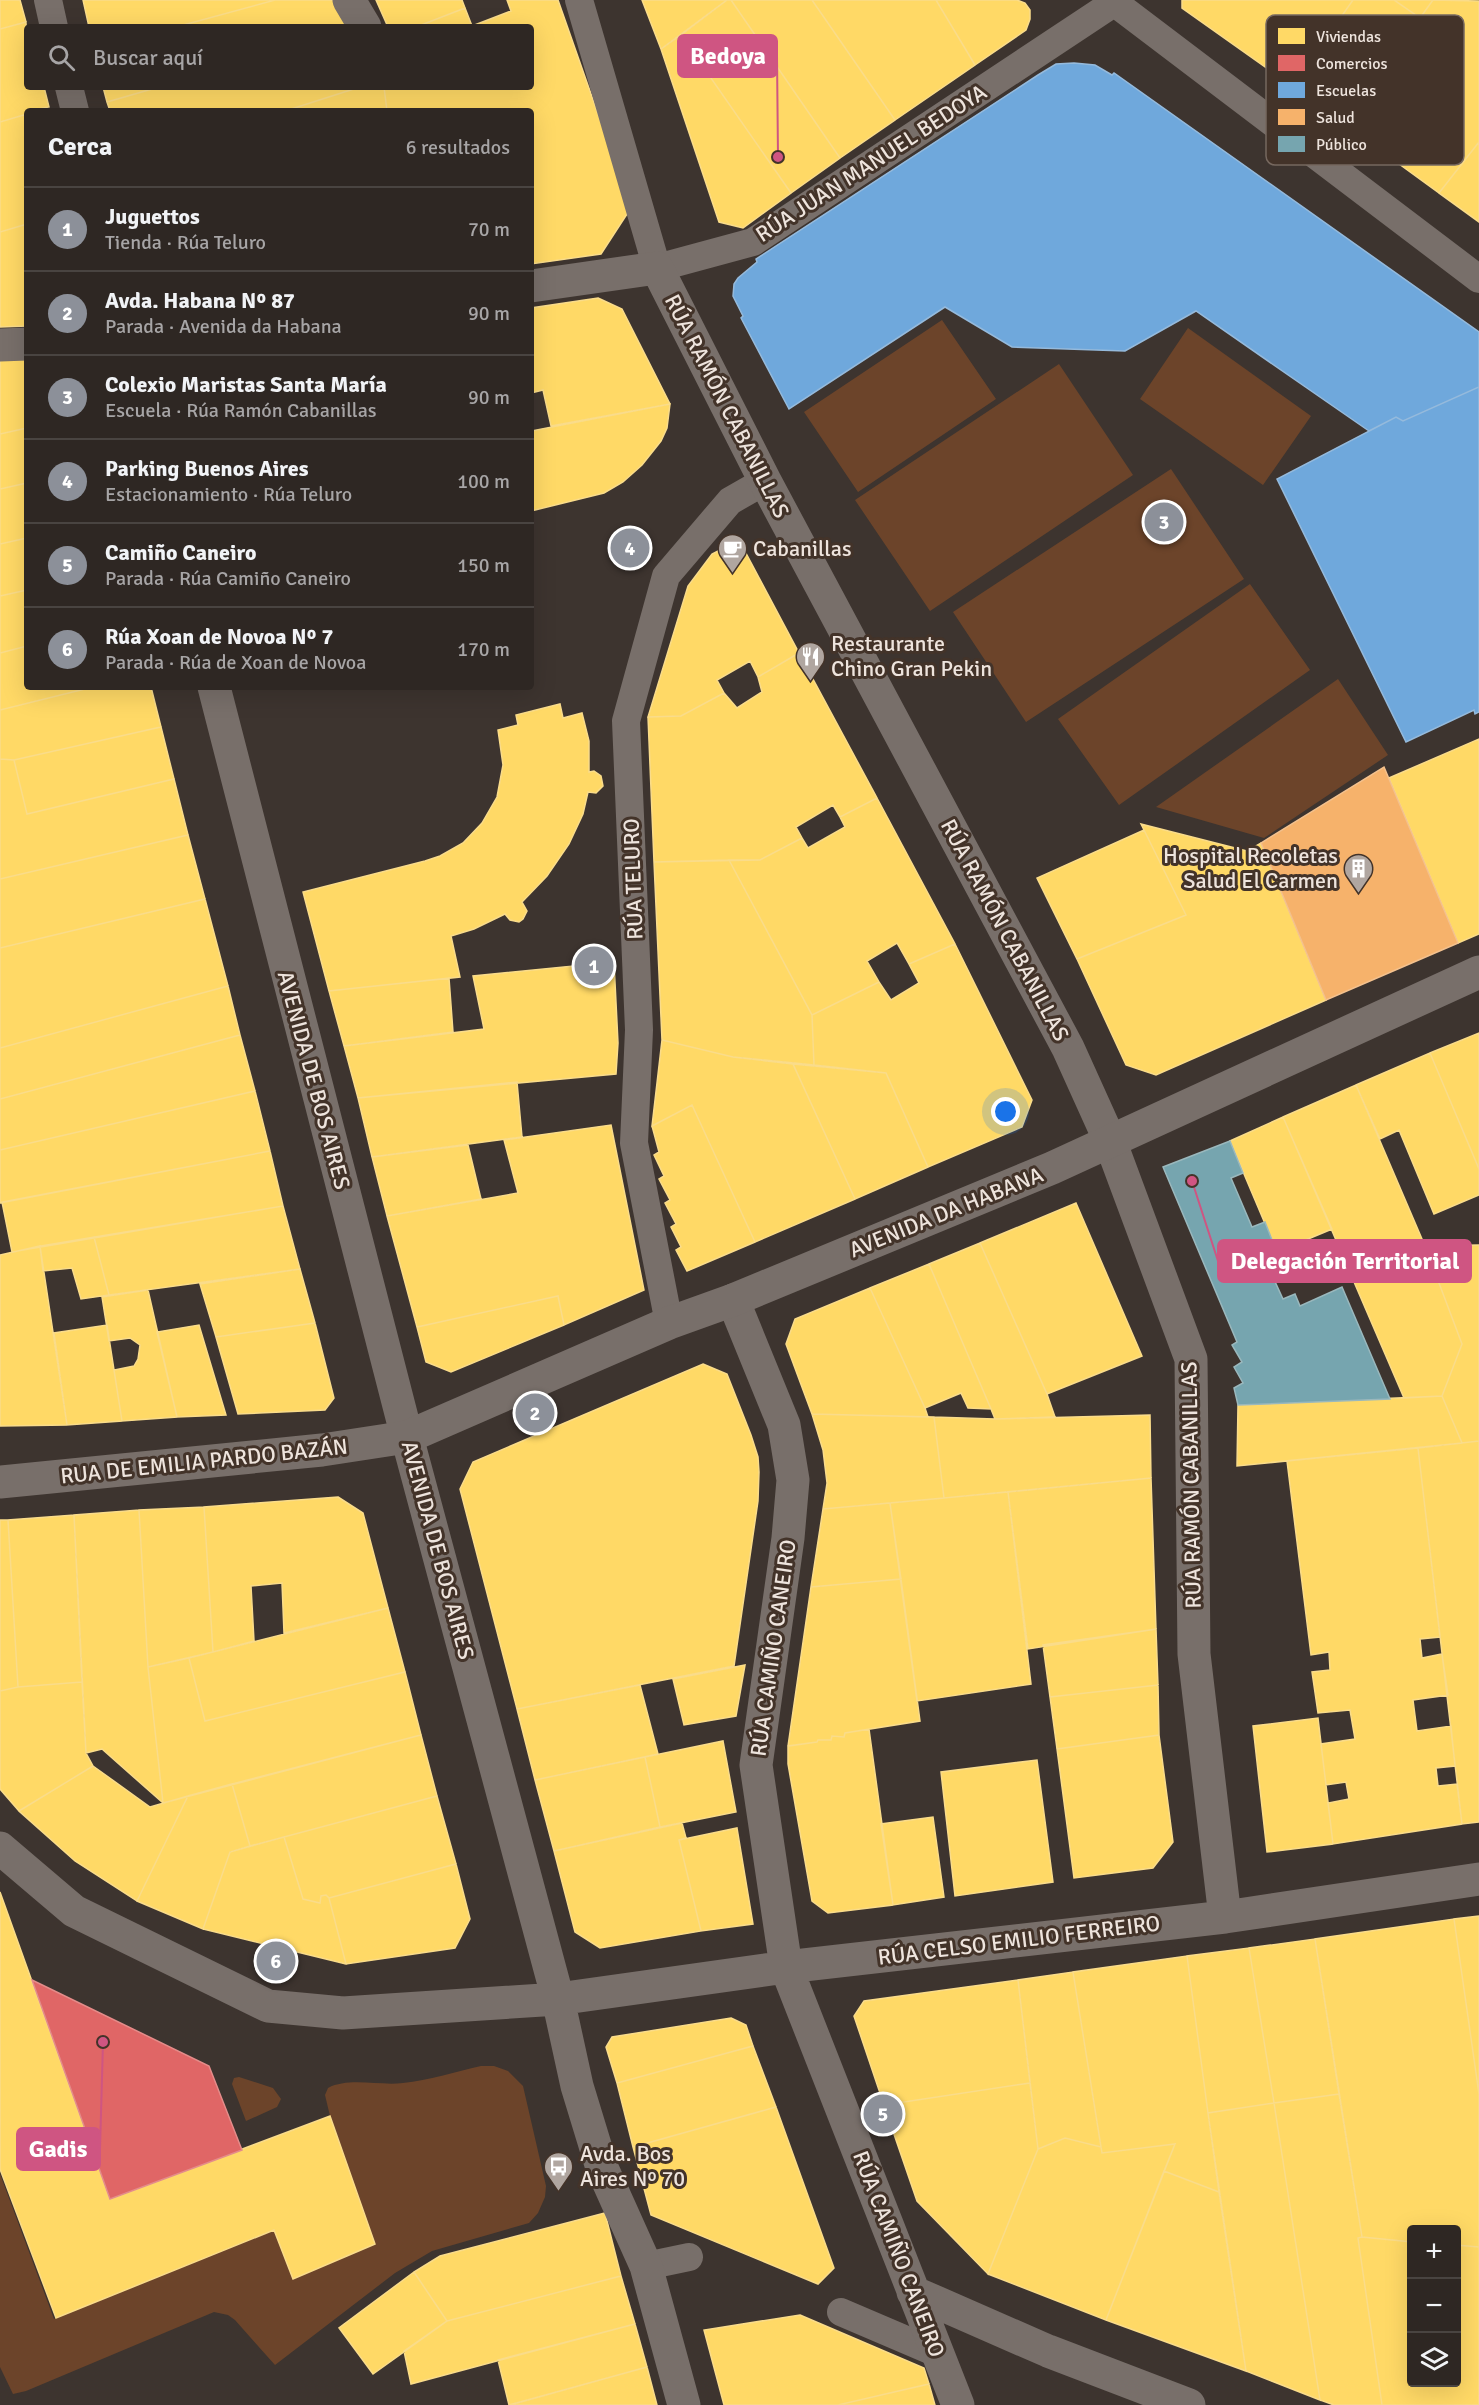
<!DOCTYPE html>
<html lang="es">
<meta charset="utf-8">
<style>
:root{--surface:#2e2723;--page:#3a3330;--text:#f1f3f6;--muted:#a7a5a6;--line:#494441;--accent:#8c9099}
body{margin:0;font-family:Signika,sans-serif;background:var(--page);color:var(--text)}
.controls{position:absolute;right:18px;bottom:18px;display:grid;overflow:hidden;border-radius:6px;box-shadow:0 6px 24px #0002}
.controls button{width:54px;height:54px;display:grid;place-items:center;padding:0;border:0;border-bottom:2px solid var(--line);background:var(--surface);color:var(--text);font:30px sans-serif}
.you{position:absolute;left:1006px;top:1112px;width:21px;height:21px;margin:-15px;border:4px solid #fff;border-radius:50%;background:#1a73e8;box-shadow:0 0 0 9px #1a73e833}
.badge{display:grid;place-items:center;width:39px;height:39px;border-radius:50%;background:var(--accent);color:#fff;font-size:20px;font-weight:700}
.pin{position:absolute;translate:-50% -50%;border:3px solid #fff;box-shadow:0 2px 6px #0006}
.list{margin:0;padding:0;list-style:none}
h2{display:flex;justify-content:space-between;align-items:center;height:78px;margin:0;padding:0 24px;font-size:26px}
h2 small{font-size:20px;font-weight:400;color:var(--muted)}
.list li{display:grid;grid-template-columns:39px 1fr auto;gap:18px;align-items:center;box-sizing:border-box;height:84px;padding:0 24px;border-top:2px solid var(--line)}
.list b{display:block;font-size:22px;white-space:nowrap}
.list p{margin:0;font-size:20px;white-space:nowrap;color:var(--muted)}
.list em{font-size:20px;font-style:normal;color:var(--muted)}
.icon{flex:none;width:33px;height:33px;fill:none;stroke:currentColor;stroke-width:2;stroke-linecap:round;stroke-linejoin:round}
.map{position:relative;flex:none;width:1479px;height:2405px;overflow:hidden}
.search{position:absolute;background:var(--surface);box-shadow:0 6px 24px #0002;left:24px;top:24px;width:510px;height:66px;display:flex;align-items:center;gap:15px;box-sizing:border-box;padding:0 21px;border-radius:6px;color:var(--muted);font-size:22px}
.panel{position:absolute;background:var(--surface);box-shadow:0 6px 24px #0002;left:24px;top:108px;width:510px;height:582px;border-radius:6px}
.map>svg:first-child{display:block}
.green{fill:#6c442a}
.homes{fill:#ffd966;stroke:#fadc8a;stroke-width:1.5}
.shops{fill:#e06666;stroke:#e48c8a;stroke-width:1.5}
.schools{fill:#6fa8dc;stroke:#95badc;stroke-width:1.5}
.health{fill:#f6b26b;stroke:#f4c18d;stroke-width:1.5}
.public{fill:#76a5af;stroke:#9ab8bd;stroke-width:1.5}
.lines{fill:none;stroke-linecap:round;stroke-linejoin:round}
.pedestrian{stroke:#786f6a;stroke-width:28}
.minor{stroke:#786f6a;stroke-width:33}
.tertiary{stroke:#786f6a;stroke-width:33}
.labels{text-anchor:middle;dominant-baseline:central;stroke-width:6;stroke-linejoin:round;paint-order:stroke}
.street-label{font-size:22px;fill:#eee4dd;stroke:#433329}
.poi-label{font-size:22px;fill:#eee4dd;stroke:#433329;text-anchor:start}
.key{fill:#433329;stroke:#76685f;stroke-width:1.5}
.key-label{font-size:16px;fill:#eee4dd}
.leader{fill:none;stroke:#cf5582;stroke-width:2}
.callout-dot{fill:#cf5582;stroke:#433329;stroke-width:2}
.callout{fill:#cf5582;stroke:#cf5582;stroke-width:2}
.callout-label{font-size:24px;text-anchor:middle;font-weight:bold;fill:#fff}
</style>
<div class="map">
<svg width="1479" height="2405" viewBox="0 0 1479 2405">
<rect width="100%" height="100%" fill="#3d342f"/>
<path class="green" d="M942,320l54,79 -138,93 -54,-80z
M1188,328l123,88 -48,69 -123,-86z
M1059,364l74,111 -203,136 -75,-111z
M1171,469l73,110 -218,143 -73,-110z
M1250,584l60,86 -191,135 -61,-86z
M1338,679l50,76 -124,83 -108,-31z
M481,2066h13l14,5 15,15 23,100 -1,11 -7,16 -9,10 -97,28 -37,22 -120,92 -40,-45 -7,-5 -14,-3 -188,79 -13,3 -13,-27v-193l54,145 220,-89 100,14 -44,-128 -5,-21 3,-7c21,-11 51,-2 75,-5 26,-3 52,-11 78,-17z
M239,2077l34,11 8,11 -4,8 -31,14 -14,-37 2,-6z"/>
<path class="homes" d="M0,0h20l6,22 -26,7z
M83,0h192l-99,27h-87z
M275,0h68l13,27h-180z
M376,0h86l3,8 -49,19h-28z
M507,0h51l73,208 -30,46 -70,10v-153h-144l-3,-24h147v-60h-115l49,-19 7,18 39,-15z
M642,0h85l-66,49z
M727,0h4l109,158 -49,35 -110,-158z
M731,0h81l83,120 -55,38z
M812,0h124l39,65 -80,55z
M936,0h81l8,3 5,7v9l-4,11 -51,35z
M1182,0h171l-61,86 -110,-78z
M1353,0h41l26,18 -77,105 -51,-37z
M1394,0h39l-13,18z
M1433,0l46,1v141l-40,51 -96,-70z
M26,22l1,65h17l5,20 -22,4v3l-27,8v-93z
M681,35l110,158 -48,35 -24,-6 -58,-173z
M103,87h56l-52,15z
M159,87h201l-75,24h-175l-3,-9z
M360,87h24l3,24h-102z
M27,114v110l-27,8v-110z
M1479,142v80l-40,-29z
M27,224v102l-27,1v-95z
M598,298l24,11 48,95 -119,22 -8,-36 -12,3v-85z
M27,355v73l-27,6v-78z
M670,404l-3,24 -6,13 -19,24 -19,17 -19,11 -73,18v-80z
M27,428v55l-27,6v-55z
M27,483v55l-27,6v-55z
M27,538v52l-27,6v-52z
M739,540l60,113 -41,24 -8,-16 -33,19 7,13 -43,23 -33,1 40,-131 24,-32z
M27,590v56l-27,7v-57z
M27,646v41h66l-93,23v-57z
M799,653l78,145 -37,19 -7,-12 -37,22 6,11 -42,22 -106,2 -6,-145 33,-1 43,-23 13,15 25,-16 -4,-15z
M93,687h58l10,40 -147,33 -14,-1v-49z
M560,704l3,14 19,-5 7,28v31l5,-1 7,5 2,10 -7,7 -8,-1 -5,22 -14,30 -22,32 -25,26 5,9 -4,8 -4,3 -9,-2 -5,-6 -31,15 -23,7 9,41 -131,14 -26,-99 122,-31 15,-5 23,-13 19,-20 15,-26 6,-32 -5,-35 20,-5 -2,-10z
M161,727l13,52 -147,35 -13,-54z
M1479,739v195l-21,9 -69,-165z
M0,759l14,1 13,54 147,-35 14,56 -188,44z
M877,798l78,146 -46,20 -12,-21 -30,18 12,21 -67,33 -83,-155h31l42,-22 6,10 37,-21 -5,-10z
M1141,824l106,27 14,-8 65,157 -170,75 -30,-10 -49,-106 109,-44z
M1144,830l42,85 -109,44 -40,-81z
M188,835l17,64 -205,49v-69z
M729,860l83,155 2,50 -81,-8 -71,-17 -8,-178z
M205,899l23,87 -228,62v-100z
M955,944l77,156 -10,27 -94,40 -42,-94 -72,-8 -2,-50 67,-33 12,18 28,-17 -10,-19z
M614,962l4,81 -2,31 -258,24 -14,-52 140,-17 -11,-53z
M449,978l4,54 -109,14 -15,-55z
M228,986l12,49 -240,64v-51z
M1479,1033v136l-49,-116z
M240,1035l15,56 -255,59v-51z
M662,1040l71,17 60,7 62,135 -100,43 -63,-137 -40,21z
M1430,1053l49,116v26l-45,19 -35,-84 -19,9 -24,-54z
M793,1064l93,9 42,94 -73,32z
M517,1082l5,55 -150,20 -14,-59z
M1356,1085l69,161 37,98 -20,52 -38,2 -121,-281z
M255,1091l15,60 -270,52v-53z
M692,1105l63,137 -68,29 -11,-21 5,-3 -10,-20 5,-3 -11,-21 5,-3 -11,-21 5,-3 -10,-21 5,-3 -7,-26z
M1283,1117l49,112 -55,23 -47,-111z
M611,1125l33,165 -80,35 -6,-29 -141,31 -30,-111 131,-23 -14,-53z
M468,1145l13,54 -94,17 -15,-59z
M270,1151l13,55 -271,46 -10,-50z
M1076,1203l66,153 -95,38 -67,-151z
M283,1206l17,63 -191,26 -15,-58z
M94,1237l15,58 -28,4 -9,-31 -29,3 -3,-25z
M980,1243l67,151 8,23 -60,2 -4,-10 -62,-145z
M1479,1245v196l-17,2 -20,-47 20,-52 -37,-98z
M40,1246l27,179 -67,1v-171z
M929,1264l62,145 -23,-1 -7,-15 -36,15 -55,-120z
M300,1269l15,54 -99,14 -16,-53z
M870,1288l55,120 3,9 -116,-3 -26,-70 9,-25z
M148,1290l29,127 -55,4 -8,-51 20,-4 4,-7 2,-14 -10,-7 -21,3 -7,-44z
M558,1296l6,29 -113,47 -25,-10 -9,-35z
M315,1323l19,75 -9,12 -87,4 -22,-77z
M107,1325l15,96 -55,4 -13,-92z
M199,1325l27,90 -49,2 -20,-85z
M703,1364l24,10 24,61 7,22 1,15 -1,29 -24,165 -217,43 -57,-220 13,-27z
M1442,1396l20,47 -225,23 1,-61z
M812,1414l122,3 10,81 -121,11 4,-26 -4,-33z
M1150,1415l1,63 -207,20 -10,-81 61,2z
M1479,1441v381l-17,2 -44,-376z
M1418,1448l22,189 -20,2 2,19 20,-4 6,41 -35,5 4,31 34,-5 4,40 -19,2 2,18 19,-2 5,40 -129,20 -5,-41 21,-4 -3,-17 -20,3 -5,-41 34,-5 -5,-29 -32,3 -6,-41 18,-2 -1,-18 -18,3 -24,-194z
M1151,1478l5,151 -128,20 -20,-157z
M1008,1492l23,192 -114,17 -27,-198z
M338,1497l25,16 25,95 -104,25 -2,-50 -31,3 3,55 -41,11 -9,-145z
M890,1503l11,76 -90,8 12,-78z
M204,1507l9,145 -65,15 -9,-157z
M139,1510l9,157 15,136 -61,-54 -16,4 -12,-238z
M74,1515l8,167 -64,5 -10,-167z
M0,1520h8l10,167 -18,4z
M901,1579l19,142 -75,12 -1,4 -12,-1 -1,4h-13l-1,2 -29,4 23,-159z
M388,1608l17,64 -200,49 -16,-63z
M1156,1629l2,56 -108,12 -7,-52z
M189,1658l16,63 200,-49 16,63 -258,68 -15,-136z
M745,1665l-9,51 -52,9 -11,-46z
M82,1682l4,71 7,13 -74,45 -19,-22v-98l18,-4z
M640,1685l18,69 -123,26 -18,-71z
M1158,1685l1,50 -102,14 -7,-52z
M1318,1718l15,126 -66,8 -14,-126z
M869,1729l24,176 -65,8 -16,-12 -24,-137v-18l29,-4 1,-2h13l1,-4 12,1 1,-4z
M421,1735l16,61 -187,50 -18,-62z
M1159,1735l14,107 -20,26 -79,10 -17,-129z
M723,1741l13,71 -76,15 -15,-70z
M645,1757l15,70 -106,24 -19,-71z
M1037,1760l16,122 -98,14 -14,-124z
M93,1766l57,41 38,-11 -51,105 -62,-40 -56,-50z
M232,1784l18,62 -20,6 -27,77 -66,-28 51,-105z
M437,1796l19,68 -127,34 -3,-3 -5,1 -1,7 -17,-4 -19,-62z
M933,1817l11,80 -51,8 -12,-81z
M682,1823l4,15 -7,2 22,91 -101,17 -25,-16 -21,-81z
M737,1828l16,96 -52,7 -22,-91z
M284,1837l19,62 17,4 1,-7 5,-1 3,3 17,66 -143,-35 27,-77z
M456,1864l14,55 -15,29 -109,16 -17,-66z
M0,1892l110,307 220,-83 45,128 -82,35 -19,-49 -218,88 -56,-149z
M1479,1916v178l-25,-175z
M1454,1919l25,175v153l-23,-2v-15h-44v12l-50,-5 -47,-298z
M1315,1939l24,155 -65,9 -25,-155z
M1249,1948l25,155 -66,10 -21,-157z
M1187,1956l21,157 11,79 -55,-21 11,-27 -73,9 -29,-181z
M1073,1972l28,175 -36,-9 -27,11 -20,-169z
M1018,1980l12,103 -146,22 -30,-89 10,-15z
M731,2018l15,7 7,21 -136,37 -11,-36 6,-10z
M753,2046l23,61 -143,40 -16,-64z
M1030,2083l8,66 -50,125 -71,-73 -33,-96z
M1339,2094l23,143 -4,1 24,167h-48l-14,-5 -46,-297z
M1274,2103l46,297 -74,-29 -38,-258z
M776,2107l58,161 -16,16 -167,-69 -18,-68z
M1065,2138l36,9 1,6 73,-9 -69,176 -118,-46 50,-125z
M1164,2171l55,21 27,179 -140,-51z
M605,2213l16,63 -174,45 -33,-49 26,-16z
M1362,2237l50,5v140h44v-137l23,2v158h-97l-24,-167z
M414,2272l33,49 -74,53 -34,-46z
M621,2276l14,48 -224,60 -7,-33 43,-30z
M800,2315l124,53 5,16 -91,21h-114l-20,-75z
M635,2324l12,43 -138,38 -11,-45z
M647,2367l10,38h-147z
M929,2384l6,21h-97z"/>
<path class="shops" d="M32,1980l177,86 33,84 -132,49z"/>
<path class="schools" d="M1074,63l21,2 17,10 2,-2 365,259v55l-76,34 -7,-4 -27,14 -173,-120 -71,40 -113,-4 -67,-40 -156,102 -48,-91 2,-2 -10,-20 1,-12 4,-6 19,-16 -1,-3 282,-184 18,-11z
M1479,387v325l-4,2 -1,-4 -68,32 -129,-263 119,-62 7,4z"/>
<path class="health" d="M1384,767l74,176 -132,57 -65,-157z"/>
<path class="public" d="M1230,1141l13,32 -12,5 21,49 13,-5 9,23 -13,6 22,48 12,-5 5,12 42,-19 48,112 -152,6 -4,-17 9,-5 -9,-16 8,-5 -10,-17 5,-3 -74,-175z"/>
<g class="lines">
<path class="pedestrian" d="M48,0l6,27
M579,0l78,268 96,-26 365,-242
M1111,0l368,279
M69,87l6,24
M669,1323l-35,-180 5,-113 -13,-309 40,-145 64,-75 35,-20
M646,2266l43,-9
M841,2312l96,41"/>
<path class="minor" d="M349,0l16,27
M531,286l126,-18 108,213 303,567 42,93 81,218 3,295 31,263
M0,345l27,-1
M214,687l193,750 151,562 19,87 25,82 44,98 38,139
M733,1300l51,125 9,55 -5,58 -32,227 30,202 172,438
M0,1848l74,63 194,95 75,7 215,-14 228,-32 439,-50 254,-38
M913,2292l135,59 141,54"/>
<path class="tertiary" d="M0,1482l322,-32 85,-13 262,-114 64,-23 319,-132 427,-196"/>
</g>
<defs>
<symbol id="cafe-pin" viewBox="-11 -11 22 30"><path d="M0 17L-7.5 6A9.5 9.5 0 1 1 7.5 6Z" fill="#b0a6a0" stroke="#433329"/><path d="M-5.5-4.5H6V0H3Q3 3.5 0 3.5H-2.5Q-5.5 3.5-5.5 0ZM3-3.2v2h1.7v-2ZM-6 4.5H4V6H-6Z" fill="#fff"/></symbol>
<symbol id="restaurant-pin" viewBox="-11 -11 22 30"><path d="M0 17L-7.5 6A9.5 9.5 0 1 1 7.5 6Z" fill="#b0a6a0" stroke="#433329"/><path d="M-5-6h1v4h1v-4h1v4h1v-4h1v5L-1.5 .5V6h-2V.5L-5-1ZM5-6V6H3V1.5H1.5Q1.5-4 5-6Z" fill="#fff"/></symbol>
<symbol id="building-pin" viewBox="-11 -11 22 30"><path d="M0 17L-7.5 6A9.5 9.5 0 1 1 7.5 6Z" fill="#b0a6a0" stroke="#433329"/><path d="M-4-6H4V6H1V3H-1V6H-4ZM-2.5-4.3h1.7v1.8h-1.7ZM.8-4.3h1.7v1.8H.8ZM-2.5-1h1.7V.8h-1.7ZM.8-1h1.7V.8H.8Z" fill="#fff"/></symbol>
<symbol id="bus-pin" viewBox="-11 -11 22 30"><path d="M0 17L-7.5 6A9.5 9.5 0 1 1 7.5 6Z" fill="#b0a6a0" stroke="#433329"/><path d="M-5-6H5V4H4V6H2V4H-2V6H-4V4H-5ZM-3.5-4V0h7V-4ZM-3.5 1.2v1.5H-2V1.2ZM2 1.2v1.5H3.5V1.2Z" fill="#fff"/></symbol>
</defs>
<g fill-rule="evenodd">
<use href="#cafe-pin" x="716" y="532" width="33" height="45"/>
<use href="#restaurant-pin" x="794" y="640" width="33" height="45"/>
<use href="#building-pin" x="1342" y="852" width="33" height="45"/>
<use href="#bus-pin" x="542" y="2150" width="33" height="45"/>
</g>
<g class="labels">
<g class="street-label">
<text transform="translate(871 163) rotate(-33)">RÚA JUAN MANUEL BEDOYA</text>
<text transform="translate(727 406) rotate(63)">RÚA RAMÓN CABANILLAS</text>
<text transform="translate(633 879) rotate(-92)">RÚA TELURO</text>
<text transform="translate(1005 930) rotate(62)">RÚA RAMÓN CABANILLAS</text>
<text transform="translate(314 1080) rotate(75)">AVENIDA DE BOS AIRES</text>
<text transform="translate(946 1212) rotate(-22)">AVENIDA DA HABANA</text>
<text transform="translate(204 1461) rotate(-6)">RUA DE EMILIA PARDO BAZÁN</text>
<text transform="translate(1191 1485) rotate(-91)">RÚA RAMÓN CABANILLAS</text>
<text transform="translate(438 1550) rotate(75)">AVENIDA DE BOS AIRES</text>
<text transform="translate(773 1648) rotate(-82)">RÚA CAMIÑO CANEIRO</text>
<text transform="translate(1019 1940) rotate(-7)">RÚA CELSO EMILIO FERREIRO</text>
<text transform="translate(899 2254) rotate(69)">RÚA CAMIÑO CANEIRO</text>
</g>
<g class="poi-label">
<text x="753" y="548">Cabanillas</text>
<text x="831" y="643">Restaurante<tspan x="831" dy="25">Chino Gran Pekin</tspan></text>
<text x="1338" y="855" text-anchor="end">Hospital Recoletas<tspan x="1338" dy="25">Salud El Carmen</tspan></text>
<text x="580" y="2153">Avda. Bos<tspan x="580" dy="25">Aires Nº 70</tspan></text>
</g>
</g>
<rect x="1266" y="15" width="198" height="150" rx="9" class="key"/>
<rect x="1278" y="28" width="27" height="16" fill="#ffd966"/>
<rect x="1278" y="55" width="27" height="16" fill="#e06666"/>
<rect x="1278" y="82" width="27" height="16" fill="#6fa8dc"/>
<rect x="1278" y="109" width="27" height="16" fill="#f6b26b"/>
<rect x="1278" y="136" width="27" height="16" fill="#76a5af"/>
<g class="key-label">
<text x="1316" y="42">Viviendas</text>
<text x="1316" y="69">Comercios</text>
<text x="1316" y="96">Escuelas</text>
<text x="1316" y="123">Salud</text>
<text x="1316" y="150">Público</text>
</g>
<path class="leader" d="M778 157L777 56M1192 1181L1218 1261M103 2042L100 2149"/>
<g class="callout-dot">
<circle cx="778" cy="157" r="6"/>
<circle cx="1192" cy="1181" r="6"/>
<circle cx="103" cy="2042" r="6"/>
</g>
<g class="callout">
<rect x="678" y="35" width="99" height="42" rx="6"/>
<rect x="1218" y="1240" width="253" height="42" rx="6"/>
<rect x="17" y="2128" width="83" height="42" rx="6"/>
</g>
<g class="callout-label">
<text x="728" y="64">Bedoya</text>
<text x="1345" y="1269">Delegación Territorial</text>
<text x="58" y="2157">Gadis</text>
</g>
</svg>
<div class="controls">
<button>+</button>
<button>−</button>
<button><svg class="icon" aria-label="layers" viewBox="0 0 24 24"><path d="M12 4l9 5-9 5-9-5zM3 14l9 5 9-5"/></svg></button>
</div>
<div class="you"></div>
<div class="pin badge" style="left:594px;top:966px">1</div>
<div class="pin badge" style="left:535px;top:1413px">2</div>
<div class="pin badge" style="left:1164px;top:522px">3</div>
<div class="pin badge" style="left:630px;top:548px">4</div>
<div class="pin badge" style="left:883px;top:2114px">5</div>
<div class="pin badge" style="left:276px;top:1961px">6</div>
<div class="search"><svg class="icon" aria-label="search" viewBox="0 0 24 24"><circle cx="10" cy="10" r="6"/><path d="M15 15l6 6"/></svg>Buscar aquí</div>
<section class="panel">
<h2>Cerca<small>6 resultados</small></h2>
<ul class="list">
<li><span class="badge">1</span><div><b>Juguettos</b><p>Tienda · Rúa Teluro</p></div><em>70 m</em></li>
<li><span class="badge">2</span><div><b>Avda. Habana Nº 87</b><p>Parada · Avenida da Habana</p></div><em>90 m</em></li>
<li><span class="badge">3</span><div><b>Colexio Maristas Santa María</b><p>Escuela · Rúa Ramón Cabanillas</p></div><em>90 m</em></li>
<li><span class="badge">4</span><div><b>Parking Buenos Aires</b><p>Estacionamiento · Rúa Teluro</p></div><em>100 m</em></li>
<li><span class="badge">5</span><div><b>Camiño Caneiro</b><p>Parada · Rúa Camiño Caneiro</p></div><em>150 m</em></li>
<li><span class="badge">6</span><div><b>Rúa Xoan de Novoa Nº 7</b><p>Parada · Rúa de Xoan de Novoa</p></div><em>170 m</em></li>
</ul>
</section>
</div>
